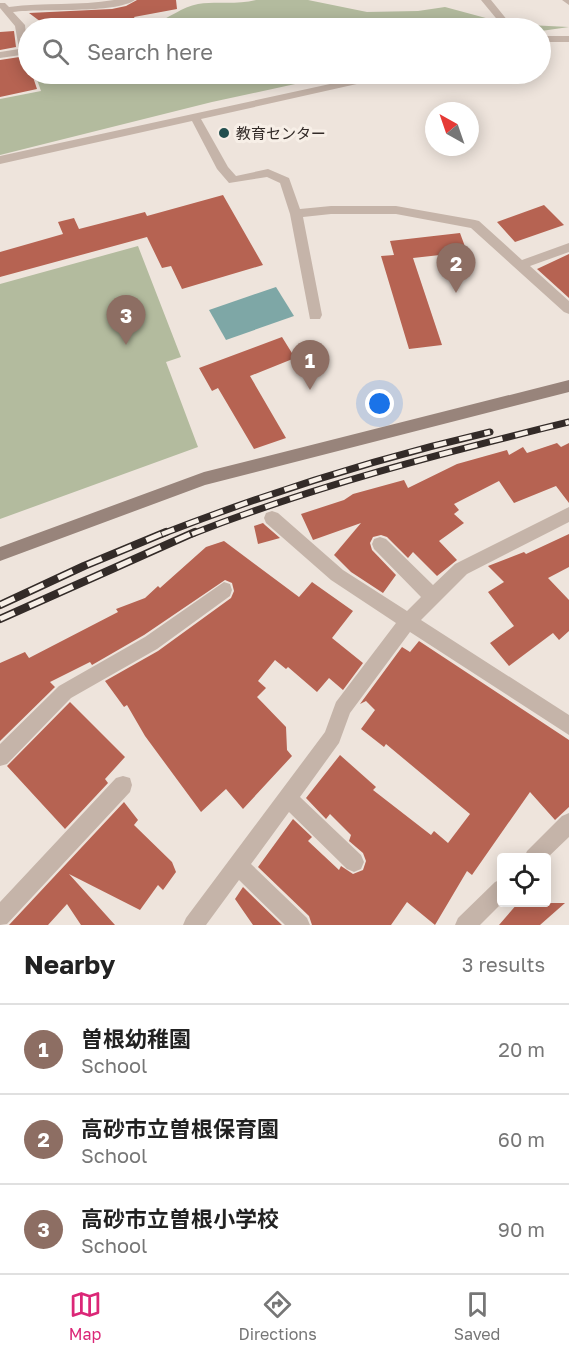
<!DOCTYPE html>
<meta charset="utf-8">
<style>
:root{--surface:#fff;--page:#f2f2f2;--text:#222;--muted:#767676;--line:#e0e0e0;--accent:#db2777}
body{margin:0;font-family:"Golos Text","Noto Sans JP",sans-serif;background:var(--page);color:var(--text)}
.controls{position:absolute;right:18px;bottom:18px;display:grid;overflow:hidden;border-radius:6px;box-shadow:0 3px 15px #0003}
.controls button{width:54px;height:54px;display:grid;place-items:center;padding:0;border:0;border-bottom:2px solid var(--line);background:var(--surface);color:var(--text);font:30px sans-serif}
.compass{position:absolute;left:425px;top:102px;width:54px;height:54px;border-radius:50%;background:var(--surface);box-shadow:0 3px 15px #0003;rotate:320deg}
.you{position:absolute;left:380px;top:404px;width:21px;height:21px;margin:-15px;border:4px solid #fff;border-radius:50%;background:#1a73e8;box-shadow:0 0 0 9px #1a73e833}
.badge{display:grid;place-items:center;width:39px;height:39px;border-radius:50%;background:var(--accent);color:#fff;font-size:20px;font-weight:700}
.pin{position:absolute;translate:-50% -50px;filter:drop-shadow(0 2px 3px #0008)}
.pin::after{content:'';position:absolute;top:32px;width:21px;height:18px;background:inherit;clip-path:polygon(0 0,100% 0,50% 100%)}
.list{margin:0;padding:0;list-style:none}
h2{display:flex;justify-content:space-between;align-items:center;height:78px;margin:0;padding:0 24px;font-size:26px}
h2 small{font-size:20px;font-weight:400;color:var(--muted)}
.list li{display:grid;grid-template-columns:39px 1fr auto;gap:18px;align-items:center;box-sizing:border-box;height:90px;padding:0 24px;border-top:2px solid var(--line)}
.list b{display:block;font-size:22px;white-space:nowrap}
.list p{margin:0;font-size:20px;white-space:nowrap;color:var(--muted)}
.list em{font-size:20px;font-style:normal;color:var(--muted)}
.icon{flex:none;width:33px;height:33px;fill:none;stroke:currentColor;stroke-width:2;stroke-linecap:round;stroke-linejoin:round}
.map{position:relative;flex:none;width:569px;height:925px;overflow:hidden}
.search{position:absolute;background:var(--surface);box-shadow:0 3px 15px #0003;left:18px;right:18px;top:18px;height:66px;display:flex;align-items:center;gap:15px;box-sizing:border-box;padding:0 21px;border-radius:33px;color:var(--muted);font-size:22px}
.sheet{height:348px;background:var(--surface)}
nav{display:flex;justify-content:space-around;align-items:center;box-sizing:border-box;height:84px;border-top:2px solid var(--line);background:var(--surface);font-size:16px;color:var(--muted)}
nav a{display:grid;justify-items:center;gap:3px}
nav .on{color:var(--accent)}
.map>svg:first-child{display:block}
.green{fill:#b3bb9e}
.water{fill:#7ea7a6}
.building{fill:#b66352}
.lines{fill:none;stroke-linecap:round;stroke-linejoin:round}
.street{fill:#c5b4a9;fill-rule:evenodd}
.secondary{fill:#98847b;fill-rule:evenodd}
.rail-far1-casing{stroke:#332b28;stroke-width:7}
.rail-casing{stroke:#332b28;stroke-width:8}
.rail-far1{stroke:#f7efe7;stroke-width:4.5;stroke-dasharray:13;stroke-linecap:butt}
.rail{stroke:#f7efe7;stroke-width:5;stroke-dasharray:16;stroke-linecap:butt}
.poi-dot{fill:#234f4f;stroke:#f7efe7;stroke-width:2}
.labels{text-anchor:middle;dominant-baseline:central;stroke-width:6;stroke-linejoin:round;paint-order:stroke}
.far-poi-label{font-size:15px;fill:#332b28;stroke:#f7efe7;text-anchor:start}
</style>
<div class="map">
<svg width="569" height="925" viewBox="0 0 569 925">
<rect width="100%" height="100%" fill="#eee4dc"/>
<path class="green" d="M256,0h52l59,12 51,-1 27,-4 63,17 61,3 -28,4 -1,-3h-388l2,-4c15,-6 28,-17 44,-20 19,-3 39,1 58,-4z
M35,74h306l-129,28 -212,53v-56l41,-8z
M138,246l43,111 -15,5 32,85 -198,72v-235z"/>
<path class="water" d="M276,287l18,29 -68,24 -17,-30z"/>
<path class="building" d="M137,0h39l1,9 -43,8 6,11h-91l-20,-15 83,-4 14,-3z
M14,31l2,16 -16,3v-18z
M26,56l2,18h4l5,15 -37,8v-37z
M223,195l40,70 -81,24 -11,-23 -9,2 -15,-31 -147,40v-25l63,-18 -5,-12 16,-4 5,11 66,-17 2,4z
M544,205l20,20 -49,17 -18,-20z
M460,233l7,19 -54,6 29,87 -33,4 -28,-93 13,-1 -4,-14z
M569,254v44l-32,-29z
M282,337l13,21 -45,18 36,62 -32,11 -36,-61 -6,3 -13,-23z
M557,443l4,4 8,-4v60l-13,-17 -42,17 -15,-22 -45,23 5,6 -5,4 10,9 -25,18 18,19 -20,16 -24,-24 -5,6 -21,-21 -6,-2 -8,2 -3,6 2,7 24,25 -13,18 -32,-21 -17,-17 27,-32 -48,17 -12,-26 43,-14 9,-6 51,-14 4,8 49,-24 50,-14 2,5 14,-8 4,6z
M263,523l2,2 15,13 -22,6 -4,-18z
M569,534v33l-21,11 21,22v31l-10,9 -6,-7 -44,33 -19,-23 24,-17 -26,-34 16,-10 -16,-16 36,-14 2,2z
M224,541l75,56 13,-15 41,29 -21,27 31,25 -20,27 -14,-12 -12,14 -29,-25 -2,2 -11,-9 -17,21 8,7 -9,9 29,30 1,23 5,6 -49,53 -17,-20 -25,23 -56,-76 -18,-31 -3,2 -19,-26 53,-30 73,-53 3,-7 -2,-8 -7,-3 -81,55 -52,30 -2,-3 -40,20 5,5 -55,54v-78l25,-11 4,6 89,-46 -2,-3 29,-11 13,-12 2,2 46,-41z
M419,641l150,99v67l-14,13 -25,-28 -58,83 -5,-4 -32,54 -28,-23 -16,23h-79l-3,-9 -51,-49 35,-48 19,18 -4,4 31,29 2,-4 12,8 10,-4 3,-9 -3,-8 -14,-12 2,-6 -21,-21 -4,5 -20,-21 34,-43 36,32 -3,3 58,45 3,-4 14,12 22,-29 -84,-70 -2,3 -23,-18 14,-19 -9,-9 -6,3 42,-57 8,5z
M70,702l55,55 -20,22 3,4 -43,46 -58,-63z
M124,802l14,18 -4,5 38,37 4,10 -13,18 -5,-5 -18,25 -71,-36 46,51h-34l-14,-21 -19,21h-39z
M243,887l39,38h-29l-18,-26z
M518,903h47l-25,22h-41z"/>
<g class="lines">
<path class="street" d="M114,0h21c-20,14 -93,8 -122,12l12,13 3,29 -28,4v-6l19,-3 -4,-23 -15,-18v-5h5l4,4c35,-5 70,-1 105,-7z
M481,0h10l17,21 -2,2h-6z
M562,0h7v5z
M540,36h29v6h-29z
M376,74h17l-5,3 -187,42 27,48 8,9 32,-7 21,9 11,31 31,-3h65l79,14 4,1 43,39 47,-17v9l-39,14 39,35v13l-5,-2 -93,-84 -75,-14h-65l-28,3 19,98 -2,4h-10l-20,-105 -10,-31 -13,-6 -38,6 -12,-14 -25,-48 -192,43v-8z
M569,507v15l-102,52 -46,46 148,95v20l-159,-103 -60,81 -11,30 -39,54 61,58 3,7 -3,7 -7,3 -7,-3 -58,-57 -38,52 56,54 3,7h-25l-46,-45 -33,45h-23l3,-7 139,-186 11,-30 60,-79 -65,-43 -65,-57 -2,-5 2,-5 6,-2 6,2 65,57 64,41 14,-14 -47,-48 -2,-5 2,-5 6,-2 6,2 47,46 22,-21z
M224,582l6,2 2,6 -2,6 -73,53 -86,49 -64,66 -7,2v-22l59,-58 86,-49z
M123,776l7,2 2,7 -2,7 -123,132 -7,1v-23l116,-124z
M569,813v24l-23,22v-1h-22l3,-7 35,-35z
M502,879l1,23 -23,23h-25l3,-7 37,-36z"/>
<path class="secondary" d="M569,380v12l-364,93 -205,76v-14l204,-75z"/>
<defs>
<path id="rail-far1" d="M162,534c108,-42 216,-76 328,-102
M192,534c122,-48 250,-81 377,-112"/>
<path id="rail" d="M0,605l84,-39 82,-34
M0,619l195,-87"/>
</defs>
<use href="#rail-far1" class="rail-far1-casing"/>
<use href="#rail" class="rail-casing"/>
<use href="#rail-far1" class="rail-far1"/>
<use href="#rail" class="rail"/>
</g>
<circle class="poi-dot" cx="224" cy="133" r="6"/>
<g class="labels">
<g class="far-poi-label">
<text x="236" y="133">教育センター</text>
</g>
</g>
</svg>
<div class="controls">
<button><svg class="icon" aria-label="locate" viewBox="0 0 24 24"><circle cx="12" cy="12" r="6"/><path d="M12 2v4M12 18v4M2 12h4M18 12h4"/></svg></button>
</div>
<svg class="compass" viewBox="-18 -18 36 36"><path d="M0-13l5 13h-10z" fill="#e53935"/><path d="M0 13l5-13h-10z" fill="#767676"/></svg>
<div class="you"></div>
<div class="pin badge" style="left:310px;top:390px;background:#8d6e63">1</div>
<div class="pin badge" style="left:456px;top:293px;background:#8d6e63">2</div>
<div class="pin badge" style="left:126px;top:345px;background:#8d6e63">3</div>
<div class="search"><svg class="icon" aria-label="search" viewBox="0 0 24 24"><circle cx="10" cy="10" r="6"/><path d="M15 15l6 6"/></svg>Search here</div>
</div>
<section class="sheet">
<h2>Nearby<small>3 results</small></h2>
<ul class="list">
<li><span class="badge" style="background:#8d6e63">1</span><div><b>曽根幼稚園</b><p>School</p></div><em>20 m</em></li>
<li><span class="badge" style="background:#8d6e63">2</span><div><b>高砂市立曽根保育園</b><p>School</p></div><em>60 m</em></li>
<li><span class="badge" style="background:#8d6e63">3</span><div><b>高砂市立曽根小学校</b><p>School</p></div><em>90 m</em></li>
</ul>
</section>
<nav>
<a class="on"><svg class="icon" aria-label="map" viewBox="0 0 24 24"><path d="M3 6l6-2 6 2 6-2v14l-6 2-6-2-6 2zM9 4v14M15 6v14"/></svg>Map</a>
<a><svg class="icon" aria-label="directions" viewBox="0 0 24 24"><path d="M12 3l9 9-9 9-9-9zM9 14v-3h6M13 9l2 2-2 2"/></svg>Directions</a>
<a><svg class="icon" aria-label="saved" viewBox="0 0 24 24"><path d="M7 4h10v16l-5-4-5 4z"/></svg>Saved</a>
</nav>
